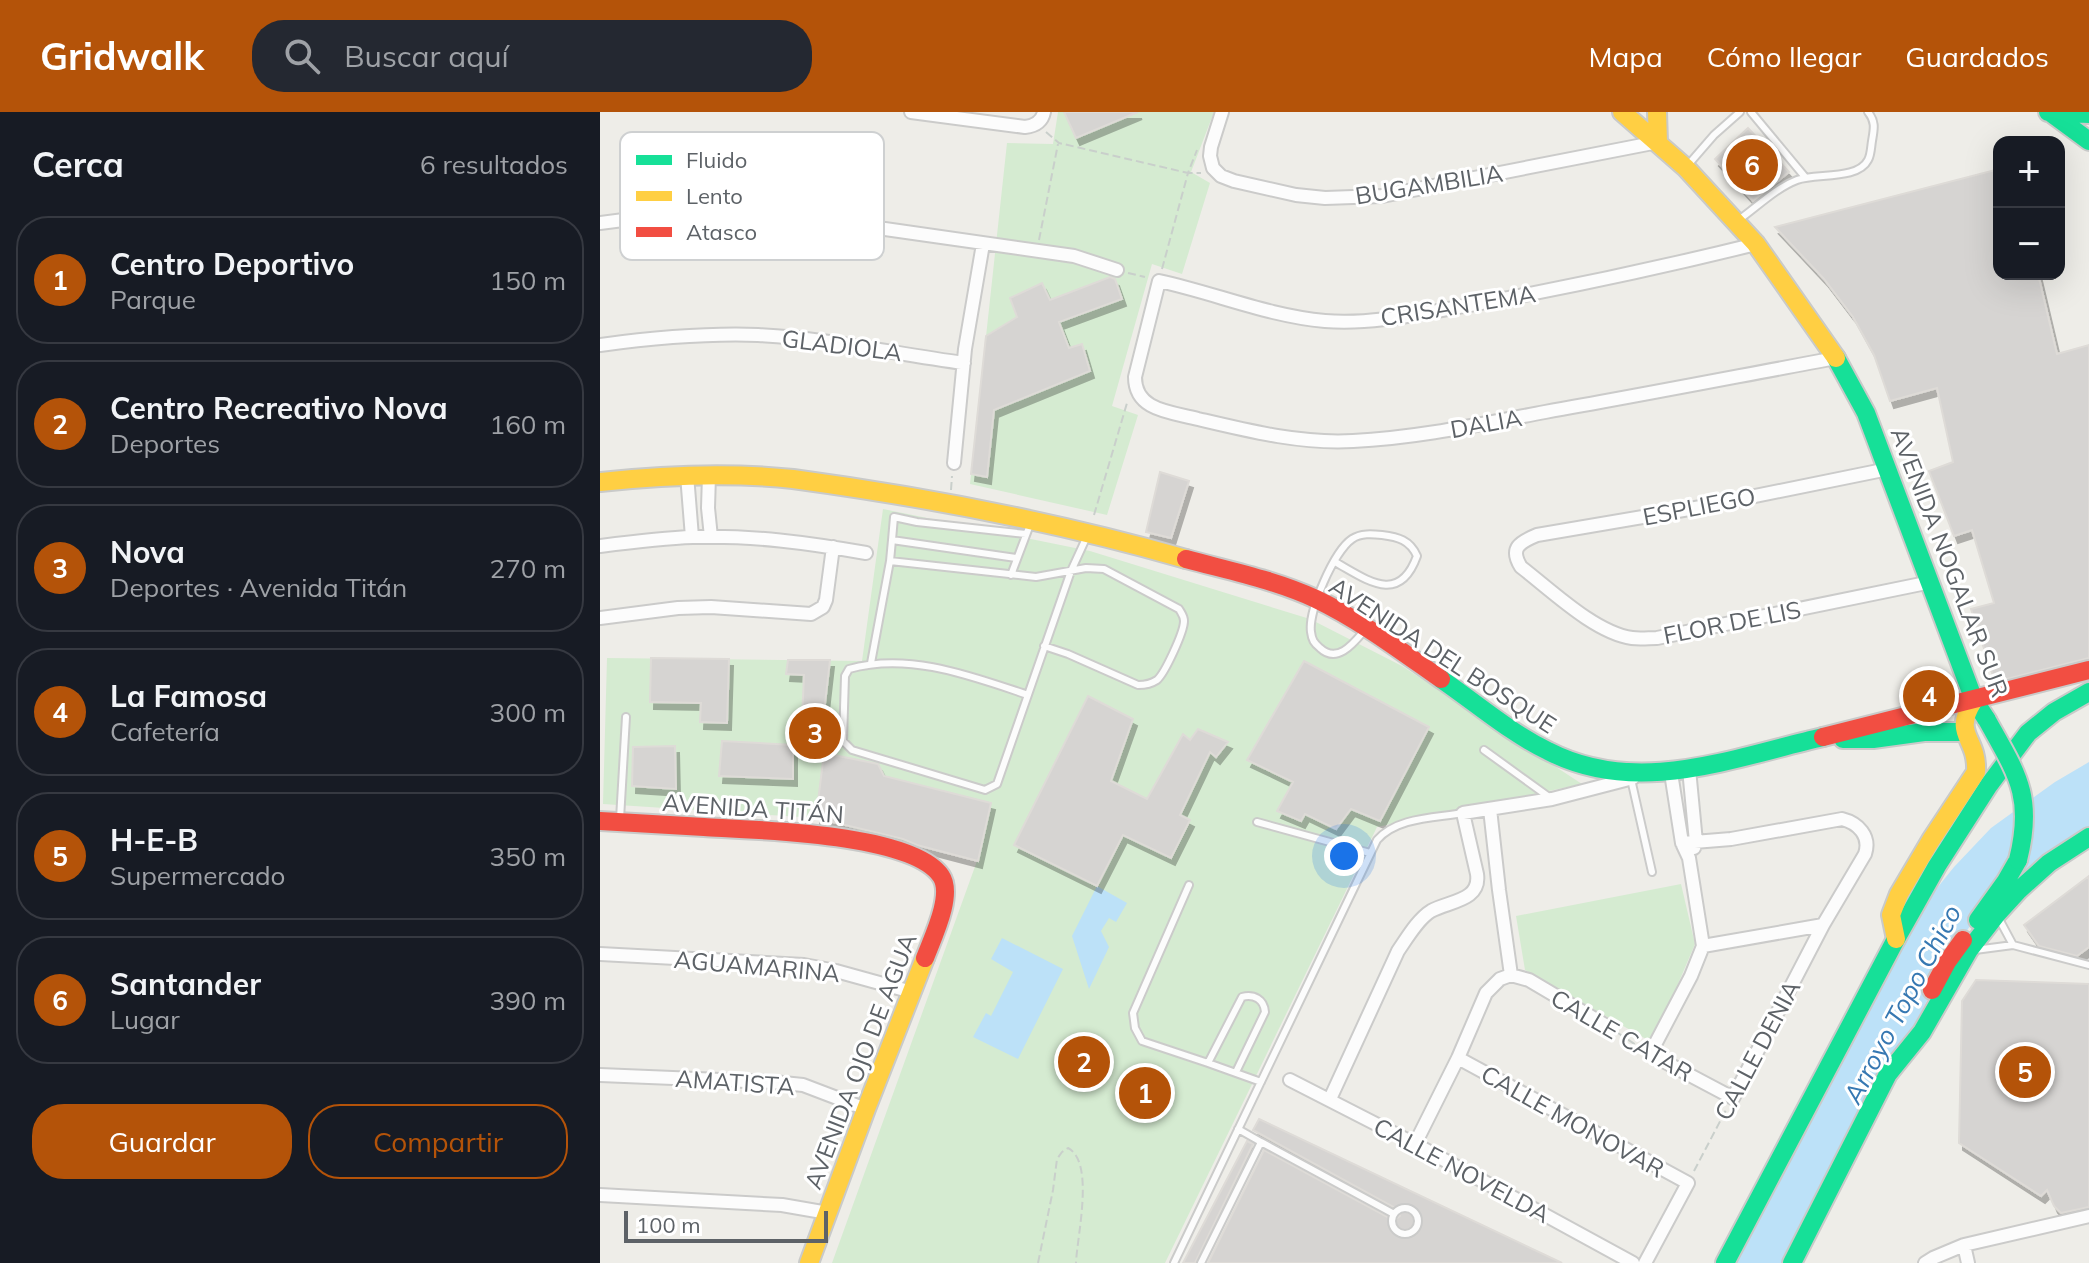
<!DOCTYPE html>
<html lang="es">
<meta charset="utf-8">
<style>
:root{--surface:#171b24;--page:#242831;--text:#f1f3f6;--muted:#9ea1a6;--line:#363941;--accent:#b45309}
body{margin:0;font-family:Mulish,sans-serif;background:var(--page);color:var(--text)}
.controls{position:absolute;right:24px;top:24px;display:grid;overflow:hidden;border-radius:16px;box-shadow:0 8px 32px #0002}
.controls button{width:72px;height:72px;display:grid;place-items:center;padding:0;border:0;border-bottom:2px solid var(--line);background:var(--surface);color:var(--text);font:40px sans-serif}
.scale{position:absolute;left:24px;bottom:20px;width:204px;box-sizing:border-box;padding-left:8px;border:4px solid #5d6267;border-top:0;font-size:22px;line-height:28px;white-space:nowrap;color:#5d6267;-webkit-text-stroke:6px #fff;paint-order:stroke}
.you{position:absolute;left:744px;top:744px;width:28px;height:28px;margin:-20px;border:6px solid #fff;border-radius:50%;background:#1a73e8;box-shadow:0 0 0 12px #1a73e833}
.badge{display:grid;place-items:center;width:52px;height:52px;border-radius:50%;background:var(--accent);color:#fff;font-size:26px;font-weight:700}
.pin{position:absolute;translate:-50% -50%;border:4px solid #fff;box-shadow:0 2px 8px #0006}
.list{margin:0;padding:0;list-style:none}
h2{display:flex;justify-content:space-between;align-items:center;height:104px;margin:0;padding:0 32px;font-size:34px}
h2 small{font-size:26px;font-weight:400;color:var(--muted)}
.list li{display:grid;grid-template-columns:52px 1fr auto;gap:24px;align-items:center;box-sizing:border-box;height:128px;margin:0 16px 16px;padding:0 16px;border:2px solid var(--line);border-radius:32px}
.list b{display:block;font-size:30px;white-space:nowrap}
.list p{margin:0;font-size:26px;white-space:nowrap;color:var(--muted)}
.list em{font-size:26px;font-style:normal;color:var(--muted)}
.actions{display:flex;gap:16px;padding:24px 32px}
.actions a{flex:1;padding:18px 0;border:2px solid var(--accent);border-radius:32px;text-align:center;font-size:28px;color:var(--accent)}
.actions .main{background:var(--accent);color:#fff}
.icon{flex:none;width:44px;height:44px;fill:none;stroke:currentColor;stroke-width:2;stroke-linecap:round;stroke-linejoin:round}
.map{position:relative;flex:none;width:1489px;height:1151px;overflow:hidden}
header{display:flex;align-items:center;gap:48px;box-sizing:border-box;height:112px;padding:0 40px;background:var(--accent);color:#fff}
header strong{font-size:38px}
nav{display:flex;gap:44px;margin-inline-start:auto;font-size:28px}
.search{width:560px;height:72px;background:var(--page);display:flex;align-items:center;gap:20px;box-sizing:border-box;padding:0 28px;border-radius:32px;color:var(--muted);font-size:30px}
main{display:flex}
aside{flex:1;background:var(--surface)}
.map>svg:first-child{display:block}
.green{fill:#d5ebd1}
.water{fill:#bce1f8}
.building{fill:#d6d4d2;stroke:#dedbd7;stroke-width:2;filter:url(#shadow)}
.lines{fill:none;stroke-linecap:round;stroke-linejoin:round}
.lane-casing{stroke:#cbcbca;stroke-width:10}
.street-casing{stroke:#cbcbca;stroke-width:16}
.fast-casing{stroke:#c9cac9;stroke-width:22}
.slow-casing{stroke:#c9cac9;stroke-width:22}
.jam-casing{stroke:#c9cac9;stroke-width:22}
.path{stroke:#c9cfcb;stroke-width:2;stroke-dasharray:8 4;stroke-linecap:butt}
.lane{stroke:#fcfcfc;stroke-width:6}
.street{stroke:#fcfcfc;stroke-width:12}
.fast{stroke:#16e098;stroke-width:18}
.slow{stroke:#ffcf43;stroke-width:18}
.jam{stroke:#f24e42;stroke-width:18}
.fast-bridge-casing{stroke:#c9cac9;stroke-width:22;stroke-linecap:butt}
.fast-bridge{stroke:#16e098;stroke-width:18}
.labels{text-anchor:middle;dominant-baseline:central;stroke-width:6;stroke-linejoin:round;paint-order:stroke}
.street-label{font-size:24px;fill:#5d6267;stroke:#fff}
.water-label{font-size:26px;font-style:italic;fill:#3678b2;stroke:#fff}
.key{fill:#fff;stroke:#ced0d1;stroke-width:2}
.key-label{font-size:22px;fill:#5d6267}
</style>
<header>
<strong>Gridwalk</strong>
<div class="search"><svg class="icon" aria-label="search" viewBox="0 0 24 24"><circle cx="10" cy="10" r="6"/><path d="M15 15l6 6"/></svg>Buscar aquí</div>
<nav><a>Mapa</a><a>Cómo llegar</a><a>Guardados</a></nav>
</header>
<main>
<aside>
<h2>Cerca<small>6 resultados</small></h2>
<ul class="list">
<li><span class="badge">1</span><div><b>Centro Deportivo</b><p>Parque</p></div><em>150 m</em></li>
<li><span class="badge">2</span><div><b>Centro Recreativo Nova</b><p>Deportes</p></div><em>160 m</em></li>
<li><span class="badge">3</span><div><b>Nova</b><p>Deportes · Avenida Titán</p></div><em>270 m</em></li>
<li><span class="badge">4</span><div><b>La Famosa</b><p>Cafetería</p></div><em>300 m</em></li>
<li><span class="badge">5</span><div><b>H-E-B</b><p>Supermercado</p></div><em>350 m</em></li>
<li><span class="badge">6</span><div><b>Santander</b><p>Lugar</p></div><em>390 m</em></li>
</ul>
<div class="actions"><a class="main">Guardar</a><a>Compartir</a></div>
</aside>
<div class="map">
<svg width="1489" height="1151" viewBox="0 0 1489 1151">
<defs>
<filter id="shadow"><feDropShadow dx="4" dy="7" stdDeviation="0" flood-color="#0004"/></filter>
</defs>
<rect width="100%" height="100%" fill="#eeede8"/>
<path class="green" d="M458,0h156l-23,60 19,11 -28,91 -30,-10 -40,142 26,9 -31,100 -137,-31 37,-341 46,1z
M283,397l207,42 220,68 92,47 180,118 -205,43 -212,436h-333l145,-402 -161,-43 -213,-14 4,-146 255,3z
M1081,772l14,60 -42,99 -128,-73 -9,-54z"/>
<path class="water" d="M1489,650v69l-25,13 -75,52 -42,66 -155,301h-67l171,-324 58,-72 37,-39 64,-46z
M497,774l30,17 -11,19 -7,-4 -8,13 8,16 -20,42 -17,-53z
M402,826l61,31 -45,90 -45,-22 13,-24 5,3 22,-44 -22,-13z"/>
<path class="building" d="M464,0h74l-62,26z
M1148,16l41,44 -36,29 -38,-42z
M1399,57v105h39l19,80 32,-9v313l-94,24 -24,-73 23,-6 -22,-73 -18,6 -25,-65 24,-9 -16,-74 -47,13 -16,-46 -21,-38 -29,-38 -49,-52z
M510,165l5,2 7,20 -63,23 10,26 13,-4 8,27 -96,39 -7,67 -16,-3 15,-138 31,-19 -7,-19 32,-15 8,17z
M560,360l29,9 -18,57 -25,-6z
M51,546l78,1 -2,64 -27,-1 1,-19 -51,-1z
M188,548h42l-7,61h-21l2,-46 -18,-1z
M704,549l125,66 -49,94 -29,-12 -15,20 -31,-15 -4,7 -24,-10 16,-29 -46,-22z
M488,584l45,23 -22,62 36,18 36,-65 7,6 8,-11 30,13 -12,15 -6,-5 -30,63 10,5 -19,38 -48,-23 -26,51 -83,-41z
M122,629l71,4v34l-74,-3z
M75,634l1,43 -44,-3 1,-39z
M224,641l54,11 6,12 107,27 -13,58 -61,-16 -14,-6 -87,-21z
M1489,764v71l-12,9 -38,-10 -15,-21z
M1376,868l113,4v223l-28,6 -7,-7 -7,-16 -6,6 -82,-53 3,-142z
M659,1007l303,144h-354l56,-113 127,69h5l4,-3 -3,-7 -144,-79z
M647,1029l6,3 -58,119h-12z"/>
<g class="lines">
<defs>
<path id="lane" d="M1151,0l54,65
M1088,53l26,-30 26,-23
M1140,107c18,-13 36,-31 57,-39 19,-7 61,0 71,-20 3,-5 3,-13 4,-19 2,-12 4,-19 -4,-29
M416,446l-124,-18 2,-23 23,5 109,12
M290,449l2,-21
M735,450c31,17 64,44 82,-6 -7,-16 -19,-19 -35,-21 -10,-1 -21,-2 -30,4 -18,12 -44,72 -41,93 1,8 3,11 9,16 17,16 33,-4 44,-17
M411,463l20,-53
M271,551l19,-102 146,16 50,-9 18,1 75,40c3,5 5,7 5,12 0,11 -19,52 -27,59 -6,4 -12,5 -19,5l-70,-31 -24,-8
M428,583c-57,-19 -119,-43 -179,-26l-4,7 -2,65 9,9 133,40 12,-6 74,-213 17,-37
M884,638l65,47
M1031,667l21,93
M20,707l6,-102
M657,710l113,31
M589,773l-56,128 2,15 7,13 66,22
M1398,805l15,28
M1375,838l38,-5 76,20
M636,960l29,-60c-1,-13 -11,-18 -23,-15l-34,66 53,19
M638,1017l23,13
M792 1109a13 13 0 1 1 26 0a13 13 0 1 1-26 0Z
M574,1151l203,-423c20,-23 58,-22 86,-27
M601,1151l60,-121 133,72"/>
<path id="street" d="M311,0l114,15c9,-1 17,-5 19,-15
M622,0l-11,35 -1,9 3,12 8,8 13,5 62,14 29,3 57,-2 276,-54
M0,111l54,-7 41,-3 81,4 81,8 217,31 43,14
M1156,132c-93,23 -186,43 -280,60 -49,8 -101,21 -151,17 -57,-5 -110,-28 -166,-40l-24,96c0,34 36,35 63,42 51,12 103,25 155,22 64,-3 128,-17 192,-29 97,-17 194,-36 291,-54
M0,233c52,-7 105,-12 158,-10 70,3 137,19 206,28
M354,351l11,-114 18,-105
M1288,357l-187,38 -164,28c-17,7 -28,13 -16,32 30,23 74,66 111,71 8,1 17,0 25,0l274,-56
M87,363l5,62
M109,363l-1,33 3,29
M0,434c31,-4 62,-8 93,-9 58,-2 116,6 173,16
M0,506l78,-10 33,-1 100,7 12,-7 3,-7 7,-53
M1089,657l7,73 -2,6
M1071,661l11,70 7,15 14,88 -12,30 -41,78 83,44 90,-173 42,-71c6,-18 -7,-31 -23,-35l-111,20 -49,4
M890,697l9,81 12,85
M1103,834l120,-21
M0,842l204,11 32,6 76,21
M911,863l18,5 76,45
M858,946l230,125 -43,80
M0,963l173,7 30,3 63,24
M690,968l125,64 218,119
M730,987l68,-148c9,-13 20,-32 33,-40 18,-10 50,-10 46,-37l-14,-61 89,-14 81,-21
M815,1032l43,-86 28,-65 14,-14 11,-4
M0,1083l182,10 46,8
M1364,1133l4,18
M1325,1151l8,-5 31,-13 125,-29"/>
<path id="fast" d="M1448,0l41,2
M1451,1l38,28
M1236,246l30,55 108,287 13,20
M841,567c35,24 68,53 107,72 89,46 184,7 275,-14
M1243,627h30l51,-7h41
M1378,808l28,-39 12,-21
M1125,1151l171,-324 41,-73 52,-81 39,-52 26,-21 35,-20
M1192,1151l96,-189 34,-42 47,-82 28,-36 22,-24 30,-27 40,-26"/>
<path id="slow" d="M1022,0l64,56 70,76 80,114
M1057,0l1,30
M0,370c64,-7 128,-10 193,-3 133,18 264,43 393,80
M1296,827l-5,-24 8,-21 32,-54 45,-68c2,-36 -25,-36 -2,-72
M209,1151l57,-154 59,-151"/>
<path id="jam" d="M586,447c44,12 89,21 130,40 44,21 85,52 125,80
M1223,625l266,-67
M0,709c35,2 70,4 104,6 51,3 208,6 237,49 13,19 -9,63 -16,82
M1332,878l15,-28 16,-22"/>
</defs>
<use href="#lane" class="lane-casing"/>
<use href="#street" class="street-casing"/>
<use href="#fast" class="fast-casing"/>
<use href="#slow" class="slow-casing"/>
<use href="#jam" class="jam-casing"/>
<path class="path" d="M446,20l13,11 129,30 9,-23
M439,128l19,-96
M562,157l26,-96h13
M528,161l17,4
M351,378l1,-14
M494,403l33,-112
M1018,921l21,14
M1094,1059l32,-61
M438,1151l15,-73 4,-31 5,-7 6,-4c27,14 9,88 8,115"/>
<use href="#lane" class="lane"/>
<use href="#street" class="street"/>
<use href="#fast" class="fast"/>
<use href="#slow" class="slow"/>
<use href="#jam" class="jam"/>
<defs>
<path id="fast-bridge" d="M1387,608c30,54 47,76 31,140"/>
</defs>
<use href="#fast-bridge" class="fast-bridge-casing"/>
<use href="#fast-bridge" class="fast-bridge"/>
</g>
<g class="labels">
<g class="street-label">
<text transform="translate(829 72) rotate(-9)">BUGAMBILIA</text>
<text transform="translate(858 193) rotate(-9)">CRISANTEMA</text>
<text transform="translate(242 233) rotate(7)">GLADIOLA</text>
<text transform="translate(886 311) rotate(-10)">DALIA</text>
<text transform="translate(1099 394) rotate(-11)">ESPLIEGO</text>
<text transform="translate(1350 450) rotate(69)">AVENIDA NOGALAR SUR</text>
<text transform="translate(1132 510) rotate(-11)">FLOR DE LIS</text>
<text transform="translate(843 543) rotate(33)">AVENIDA DEL BOSQUE</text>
<text transform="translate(153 696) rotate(4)">AVENIDA TITÁN</text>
<text transform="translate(157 854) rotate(5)">AGUAMARINA</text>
<text transform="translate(1022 923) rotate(30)">CALLE CATAR</text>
<text transform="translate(1157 938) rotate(-62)">CALLE DENIA</text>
<text transform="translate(260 949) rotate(-69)">AVENIDA OJO DE AGUA</text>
<text transform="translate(135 970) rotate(4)">AMATISTA</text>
<text transform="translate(973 1009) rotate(29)">CALLE MONOVAR</text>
<text transform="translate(862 1058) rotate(28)">CALLE NOVELDA</text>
</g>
<g class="water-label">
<text transform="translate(1302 892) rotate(-62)">Arroyo Topo Chico</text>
</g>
</g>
<rect x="20" y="20" width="264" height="128" rx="12" class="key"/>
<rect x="36" y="43" width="36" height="10" fill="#16e098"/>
<rect x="36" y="79" width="36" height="10" fill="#ffcf43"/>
<rect x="36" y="115" width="36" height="10" fill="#f24e42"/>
<g class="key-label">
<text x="86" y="56">Fluido</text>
<text x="86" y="92">Lento</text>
<text x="86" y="128">Atasco</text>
</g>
</svg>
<div class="controls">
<button>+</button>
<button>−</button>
</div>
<div class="scale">100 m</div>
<div class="you"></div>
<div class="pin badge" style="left:545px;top:981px">1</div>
<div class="pin badge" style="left:484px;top:950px">2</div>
<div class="pin badge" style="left:215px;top:621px">3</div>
<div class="pin badge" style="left:1329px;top:584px">4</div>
<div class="pin badge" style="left:1425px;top:960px">5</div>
<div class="pin badge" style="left:1152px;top:53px">6</div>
</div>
</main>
